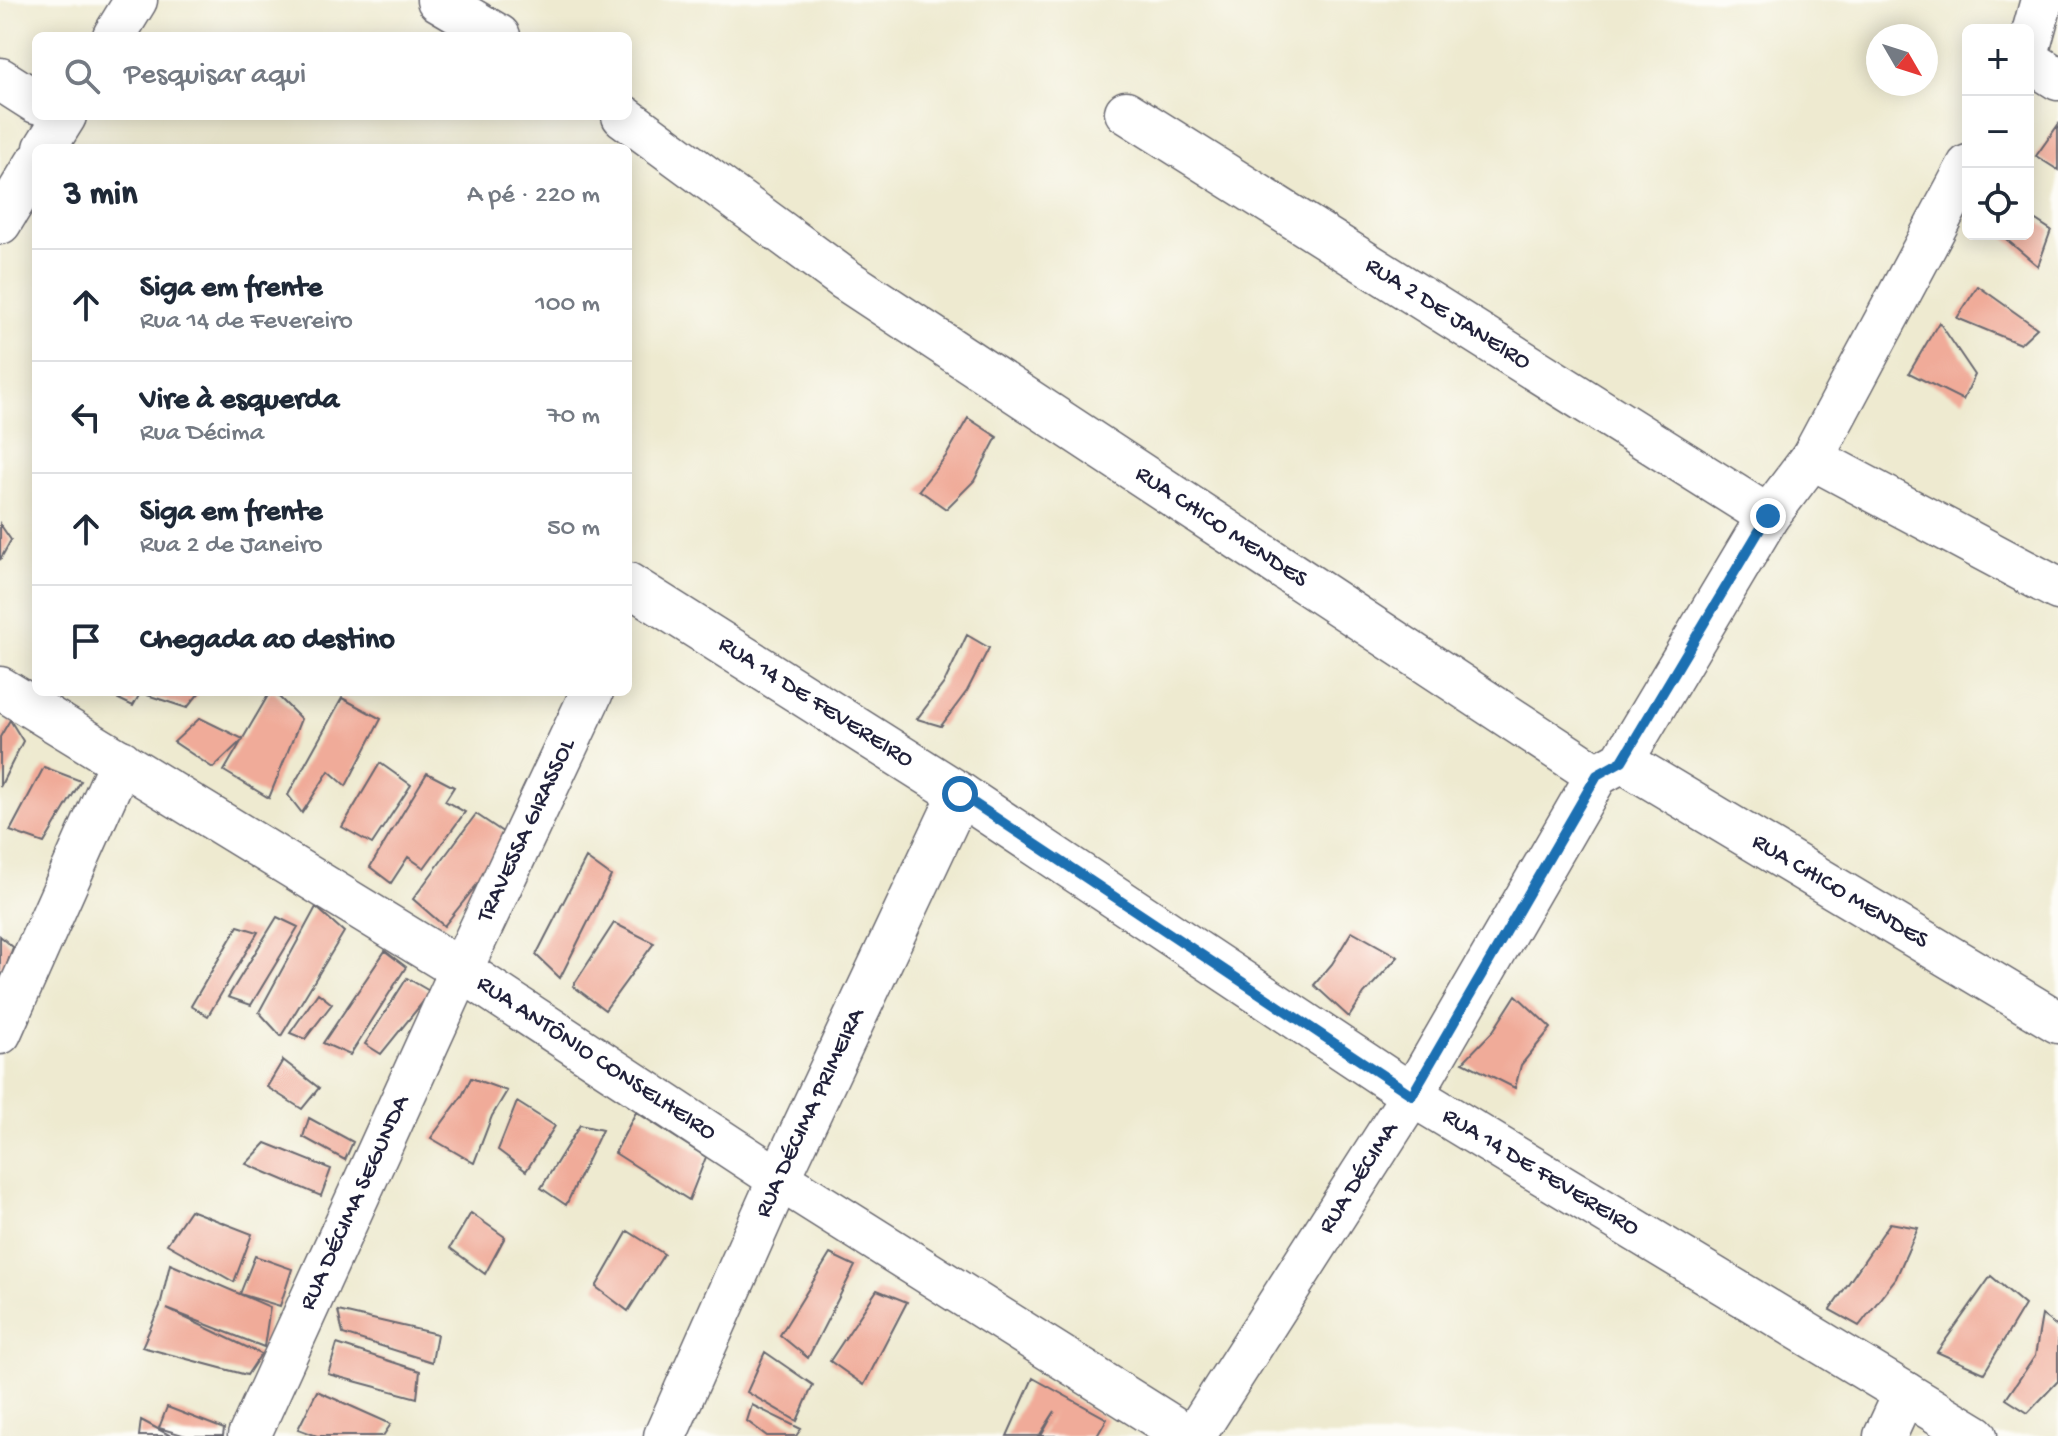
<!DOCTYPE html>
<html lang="pt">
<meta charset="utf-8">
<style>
:root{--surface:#fff;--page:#f2f2f3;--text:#1f2937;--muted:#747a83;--line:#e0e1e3}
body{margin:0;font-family:"Gochi Hand",sans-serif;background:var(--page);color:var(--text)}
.controls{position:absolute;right:24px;top:24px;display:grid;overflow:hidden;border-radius:12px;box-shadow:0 4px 20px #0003}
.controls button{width:72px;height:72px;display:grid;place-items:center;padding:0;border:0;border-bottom:2px solid var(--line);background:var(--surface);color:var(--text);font:40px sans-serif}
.compass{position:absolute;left:1866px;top:24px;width:72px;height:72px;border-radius:50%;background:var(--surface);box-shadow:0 4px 20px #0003;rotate:129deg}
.stop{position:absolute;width:24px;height:24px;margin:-18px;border:6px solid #1f6fb2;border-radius:50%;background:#fff}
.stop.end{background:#1f6fb2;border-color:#fff;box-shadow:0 2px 8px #0008}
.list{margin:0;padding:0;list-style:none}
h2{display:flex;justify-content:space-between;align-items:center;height:104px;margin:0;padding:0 32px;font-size:34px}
h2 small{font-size:26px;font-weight:400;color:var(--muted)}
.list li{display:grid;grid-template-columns:52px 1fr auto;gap:24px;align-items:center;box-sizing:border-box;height:112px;padding:0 32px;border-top:2px solid var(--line)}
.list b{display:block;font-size:30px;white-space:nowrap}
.list p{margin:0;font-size:26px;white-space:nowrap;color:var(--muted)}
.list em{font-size:26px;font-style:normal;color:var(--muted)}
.icon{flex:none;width:44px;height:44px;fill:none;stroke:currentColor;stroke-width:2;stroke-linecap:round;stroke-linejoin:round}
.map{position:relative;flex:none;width:2058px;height:1436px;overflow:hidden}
.search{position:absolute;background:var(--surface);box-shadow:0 4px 20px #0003;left:32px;top:32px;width:600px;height:88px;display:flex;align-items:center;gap:20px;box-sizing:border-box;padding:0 28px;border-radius:12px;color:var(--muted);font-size:30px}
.panel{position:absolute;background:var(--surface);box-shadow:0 4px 20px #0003;left:32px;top:144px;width:600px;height:552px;border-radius:12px}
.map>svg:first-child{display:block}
.building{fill:#f0ab99}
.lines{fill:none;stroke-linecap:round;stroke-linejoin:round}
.minor-casing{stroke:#69686f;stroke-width:45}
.minor{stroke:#fff;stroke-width:42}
.route{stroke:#1f6fb2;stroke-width:10}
.labels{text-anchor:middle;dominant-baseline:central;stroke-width:6;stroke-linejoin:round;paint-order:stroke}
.street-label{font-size:24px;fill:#22223b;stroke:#fdfcf7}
</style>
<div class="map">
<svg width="2058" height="1436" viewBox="0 0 2058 1436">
<rect width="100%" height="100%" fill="#fdfcf7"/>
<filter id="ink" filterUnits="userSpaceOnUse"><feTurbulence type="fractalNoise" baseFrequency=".0125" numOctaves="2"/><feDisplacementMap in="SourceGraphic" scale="16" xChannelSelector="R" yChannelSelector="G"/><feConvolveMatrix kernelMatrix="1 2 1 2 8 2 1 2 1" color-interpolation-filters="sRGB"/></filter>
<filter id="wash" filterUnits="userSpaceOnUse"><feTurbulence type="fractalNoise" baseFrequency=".006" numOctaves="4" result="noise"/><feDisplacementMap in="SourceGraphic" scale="32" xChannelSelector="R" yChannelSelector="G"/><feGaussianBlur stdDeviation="1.8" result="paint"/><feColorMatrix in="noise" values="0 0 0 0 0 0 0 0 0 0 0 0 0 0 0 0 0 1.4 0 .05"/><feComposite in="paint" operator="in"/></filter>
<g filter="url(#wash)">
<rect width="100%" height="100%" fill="#eeead0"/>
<g id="blocks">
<path class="building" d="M2058,125v45l-22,-14z
M2028,215l23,15 -13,36 -38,-32h28z
M1978,286l59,42 -17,16 -63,-26z
M1939,322l36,53 -12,25 -54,-27z
M968,418l29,19 -23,44 -28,28 -27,-19 27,-34z
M0,524l11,16 -11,20z
M967,635l22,13 -22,43 -26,35 -24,-7 27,-36z
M104,692h37l-8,14z
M149,692h51l-13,16 -40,-13z
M270,692h4l27,27 -32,79 -45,-27z
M342,698l39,21 -35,67 -17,-15 -27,42 -14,-18z
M200,718l43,21 -30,29 -39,-26z
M10,720l13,21 -23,46v-50z
M380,763l31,22 -39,59 -30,-17z
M44,767l37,14 -37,62 -34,-12z
M427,773l27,14 -9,14 20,11 -41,56 -16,-11 -17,26 -21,-16z
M476,814l37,25 -69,87 -31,-27z
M586,858l25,18 -51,102 -24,-23z
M316,907l28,25 -63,104 -22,-24z
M277,917l21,10 -47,78 -23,-8z
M614,923l40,20 -49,67 -32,-24z
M238,926l20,6 -50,84 -17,-10z
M1352,931l46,26 -34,37 -15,23 -35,-32 18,-21z
M0,936l13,11 -10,29 -3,-3z
M385,951l21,16 -56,88 -27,-12z
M407,978l24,14 -50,62 -16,-10z
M318,993l14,11 -27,35 -15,-6z
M1516,995l35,33 -30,37 -6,23 -52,-26 30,-31z
M283,1060l36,28 -17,21 -35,-22z
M471,1078l36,13 -15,25 -18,47 -43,-25 31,-42z
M517,1102l38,24 -29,45 -28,-21z
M636,1112l70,45 -17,43 -74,-47z
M309,1118l44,24 -8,18 -42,-23z
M580,1125l22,5 -36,75 -25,-17z
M266,1143l65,26 -10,27 -75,-32z
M190,1210l62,24 -18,48 -67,-38z
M471,1213l34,24 -20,37 -35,-26z
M1890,1223l28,5 -22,50 -37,48 -29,-16z
M628,1231l36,23 -36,57 -32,-24z
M830,1254l25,12 -47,92 -28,-23z
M255,1256l37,13 -12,37 -40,-12z
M170,1264l100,43 -6,40 -97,-38 94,45 -14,21 -105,-28 18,-41z
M1991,1276l34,29 -41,68 -47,-21z
M877,1290l30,12 -43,83 -34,-24z
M338,1311l99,23 -5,28 -89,-28z
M2042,1315l16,12v54l-30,32 -22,-14 29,-43z
M337,1344l83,27 -3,27 -89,-24z
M765,1352l48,33 -16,36 -50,-29z
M1033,1378l74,41 -10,17h-56l14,-25 -16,25h-32z
M317,1391l74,33 -8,12h-66l-19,-7z
M752,1405l49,24 -5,7h-29l-20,-15z
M167,1407l57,22 -1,7h-37l-27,-8z
M141,1420l30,16h-32z"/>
</g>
</g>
<g filter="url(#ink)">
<use href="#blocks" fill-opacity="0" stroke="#69686f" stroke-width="2"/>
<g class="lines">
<defs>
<g id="minor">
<path d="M438,0l61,36"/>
<path d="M114,36l22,-36"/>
<path d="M2028,51l14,-51"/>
<path d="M2028,60l30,19"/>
<path d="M0,79l36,23"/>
<path id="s1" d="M1126,112l642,404"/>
<path id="s2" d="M623,116l223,164 751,495"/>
<path d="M45,148l20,-32"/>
<path d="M0,223l36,-59"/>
<path d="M1812,458l246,131"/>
<path id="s3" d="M628,584l332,210 452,301 564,341"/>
<path id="s4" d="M0,688l461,282 318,209 408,257"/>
<path id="s5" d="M1622,761l436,261"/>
<path d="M0,1033l121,-272"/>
<path id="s6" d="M249,1436l212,-466 131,-278"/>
<path id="s7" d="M665,1436l114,-257 181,-385"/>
<path id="s8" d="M1194,1436l218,-341 185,-320 25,-14 146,-245 44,-58 156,-292"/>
<path d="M1885,1436l20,-43"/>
</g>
</defs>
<use href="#minor" class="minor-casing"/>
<use href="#minor" class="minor"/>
</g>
</g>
<g class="lines" filter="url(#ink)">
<path class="route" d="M960,794l452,301 185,-320 25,-14 146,-245"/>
</g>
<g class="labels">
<g class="street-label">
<text stroke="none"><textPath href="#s1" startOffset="380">RUA 2 DE JANEIRO</textPath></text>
<text stroke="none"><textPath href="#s2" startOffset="726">RUA CHICO MENDES</textPath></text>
<text stroke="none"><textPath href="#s3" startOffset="222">RUA 14 DE FEVEREIRO</textPath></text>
<text stroke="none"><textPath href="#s6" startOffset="666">TRAVESSA GIRASSOL</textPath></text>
<text stroke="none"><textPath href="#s5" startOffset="254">RUA CHICO MENDES</textPath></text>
<text stroke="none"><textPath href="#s4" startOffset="702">RUA ANTÔNIO CONSELHEIRO</textPath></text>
<text stroke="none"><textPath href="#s7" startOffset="354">RUA DÉCIMA PRIMEIRA</textPath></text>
<text stroke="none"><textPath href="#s3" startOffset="1086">RUA 14 DE FEVEREIRO</textPath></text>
<text stroke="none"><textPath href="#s8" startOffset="306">RUA DÉCIMA</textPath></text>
<text stroke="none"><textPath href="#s6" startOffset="256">RUA DÉCIMA SEGUNDA</textPath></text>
</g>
</g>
</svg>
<div class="controls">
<button>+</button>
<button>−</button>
<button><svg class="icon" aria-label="locate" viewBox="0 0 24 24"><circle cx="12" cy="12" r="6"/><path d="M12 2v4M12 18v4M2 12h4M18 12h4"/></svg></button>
</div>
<svg class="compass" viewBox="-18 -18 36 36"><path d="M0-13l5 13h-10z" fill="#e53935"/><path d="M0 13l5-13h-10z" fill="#747a83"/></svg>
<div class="stop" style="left:960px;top:794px"></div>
<div class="stop end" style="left:1768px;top:516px"></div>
<div class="search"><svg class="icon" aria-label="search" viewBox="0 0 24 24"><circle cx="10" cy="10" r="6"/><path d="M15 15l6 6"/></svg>Pesquisar aqui</div>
<section class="panel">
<h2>3 min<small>A pé · 220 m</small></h2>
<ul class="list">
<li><svg class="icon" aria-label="ahead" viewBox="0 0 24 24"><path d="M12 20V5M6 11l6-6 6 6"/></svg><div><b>Siga em frente</b><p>Rua 14 de Fevereiro</p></div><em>100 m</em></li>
<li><svg class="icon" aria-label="left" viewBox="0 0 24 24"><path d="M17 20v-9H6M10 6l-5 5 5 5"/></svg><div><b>Vire à esquerda</b><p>Rua Décima</p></div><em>70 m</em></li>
<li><svg class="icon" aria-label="ahead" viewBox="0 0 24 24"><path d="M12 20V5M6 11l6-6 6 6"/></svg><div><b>Siga em frente</b><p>Rua 2 de Janeiro</p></div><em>50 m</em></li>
<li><svg class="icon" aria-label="arrive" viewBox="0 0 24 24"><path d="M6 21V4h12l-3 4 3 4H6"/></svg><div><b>Chegada ao destino</b></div></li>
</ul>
</section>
</div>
